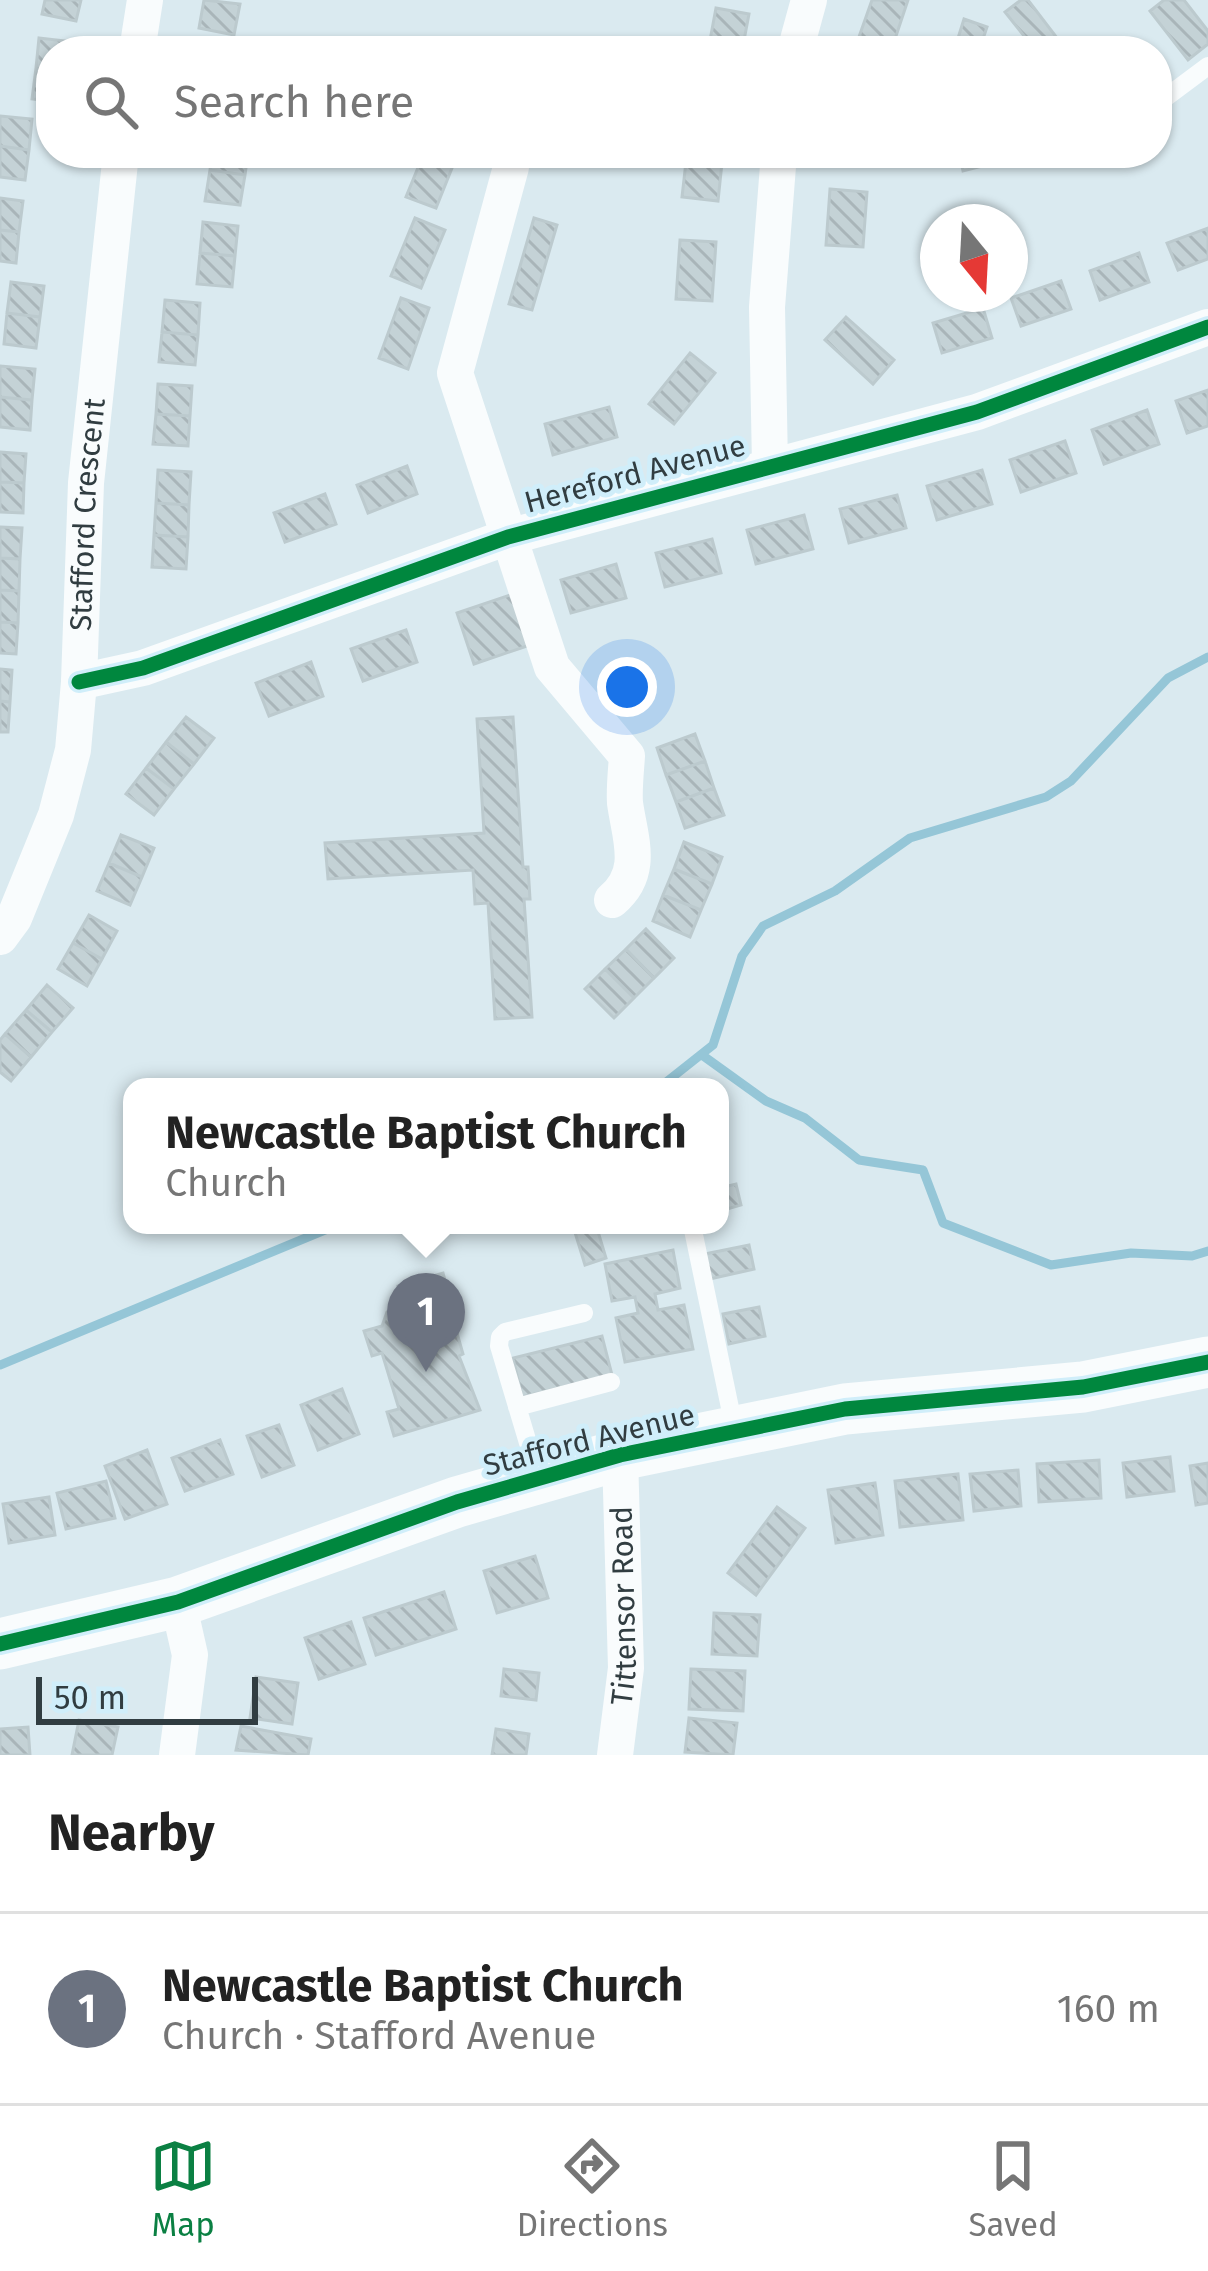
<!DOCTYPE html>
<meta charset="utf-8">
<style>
:root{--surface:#fff;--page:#f6f6f6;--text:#222;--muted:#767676;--line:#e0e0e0;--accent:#0b8043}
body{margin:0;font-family:"Fira Sans",sans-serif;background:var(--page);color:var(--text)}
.compass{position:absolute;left:920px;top:204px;width:108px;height:108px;border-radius:50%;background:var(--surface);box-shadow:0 3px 9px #0004;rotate:162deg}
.scale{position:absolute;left:36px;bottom:30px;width:222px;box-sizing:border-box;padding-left:12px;border:6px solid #313d41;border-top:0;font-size:33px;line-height:42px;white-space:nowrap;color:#313d41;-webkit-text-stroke:9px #d0eefa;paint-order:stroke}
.you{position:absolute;left:627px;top:687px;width:42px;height:42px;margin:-30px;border:9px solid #fff;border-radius:50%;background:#1a73e8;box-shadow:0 0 0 18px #1a73e833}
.badge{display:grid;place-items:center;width:78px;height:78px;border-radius:50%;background:var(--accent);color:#fff;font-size:39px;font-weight:700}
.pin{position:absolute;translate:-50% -99px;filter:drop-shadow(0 3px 6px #0008)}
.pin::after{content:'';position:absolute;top:63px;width:42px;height:36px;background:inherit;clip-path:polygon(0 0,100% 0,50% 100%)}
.popup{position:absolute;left:123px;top:1078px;width:606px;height:156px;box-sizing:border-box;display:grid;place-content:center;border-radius:24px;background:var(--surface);filter:drop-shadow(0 3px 9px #0005);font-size:39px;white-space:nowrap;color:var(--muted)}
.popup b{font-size:45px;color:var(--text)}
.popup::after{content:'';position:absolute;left:50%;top:100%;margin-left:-24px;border:24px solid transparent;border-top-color:var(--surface)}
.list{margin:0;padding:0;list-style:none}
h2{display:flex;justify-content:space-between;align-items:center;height:156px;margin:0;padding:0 48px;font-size:51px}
h2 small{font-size:39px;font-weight:400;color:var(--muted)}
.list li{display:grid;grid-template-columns:78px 1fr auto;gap:36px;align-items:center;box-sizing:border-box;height:192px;padding:0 48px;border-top:3px solid var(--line)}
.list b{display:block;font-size:45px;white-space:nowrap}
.list p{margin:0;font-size:39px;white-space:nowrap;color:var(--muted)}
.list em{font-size:39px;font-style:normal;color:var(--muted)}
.icon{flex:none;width:66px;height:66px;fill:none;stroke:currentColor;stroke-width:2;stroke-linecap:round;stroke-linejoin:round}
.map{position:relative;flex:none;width:1208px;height:1755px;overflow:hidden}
.search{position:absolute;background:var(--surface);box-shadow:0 3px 9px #0004;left:36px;right:36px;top:36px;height:132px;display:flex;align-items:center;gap:30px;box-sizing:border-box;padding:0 42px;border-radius:48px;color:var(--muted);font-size:45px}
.sheet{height:348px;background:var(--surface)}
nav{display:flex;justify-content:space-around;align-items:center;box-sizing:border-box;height:168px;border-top:3px solid var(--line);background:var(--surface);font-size:33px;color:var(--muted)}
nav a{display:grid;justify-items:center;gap:6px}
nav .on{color:var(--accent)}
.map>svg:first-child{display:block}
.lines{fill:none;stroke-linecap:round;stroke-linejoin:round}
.stream{stroke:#95c6d7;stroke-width:9}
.building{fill:url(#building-back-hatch);stroke:#bccace;stroke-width:3}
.lane{stroke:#f9fcfd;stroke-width:18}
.street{stroke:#f9fcfd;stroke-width:36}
.secondary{stroke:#f9fcfd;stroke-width:51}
.cycleway-casing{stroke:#d0eefa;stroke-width:22}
.cycleway{stroke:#00873e;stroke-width:15}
.labels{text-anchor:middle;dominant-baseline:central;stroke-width:10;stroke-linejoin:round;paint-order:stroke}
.street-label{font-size:30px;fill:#313d41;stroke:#d0eefa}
</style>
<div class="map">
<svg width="1208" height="1755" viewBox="0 0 1208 1755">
<defs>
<pattern id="building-back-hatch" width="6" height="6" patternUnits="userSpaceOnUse" patternTransform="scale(3)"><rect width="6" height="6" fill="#c4d2d6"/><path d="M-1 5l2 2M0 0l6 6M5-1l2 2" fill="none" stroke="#a9b5b9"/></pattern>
</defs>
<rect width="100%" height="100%" fill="#daeaf0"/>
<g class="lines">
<path class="stream" d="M702,1055l64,46 39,17 54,42 64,10 20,53 108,42 80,-12 61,3 16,-5
M660,1087l53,-42 29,-89 21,-30 72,-35 75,-53 136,-41 25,-16 97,-103 40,-21
M0,1365l337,-140"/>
</g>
<path class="building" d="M45,0h36l-5,21 -34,-7z
M204,0l36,4 -6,31 -35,-7z
M872,0h36l-17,51h-37z
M1021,0h7l39,51h-31l-31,-39z
M1164,0h20l24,31v13l-20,16 -38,-49z
M716,8l33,6 -7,37h-34z
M964,19l23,8 -8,24h-25z
M39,38l35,4 -1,9h-22v19l-15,-2z
M36,68l15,2v31l-19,-2z
M0,116l32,3 -3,31 -29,-4z
M0,146l29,4 -4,30 -25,-3z
M212,153h36l-3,22 -35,-5z
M424,153h34l-22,55 -30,-11z
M687,153h36l-5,48 -36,-4z
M959,153h75l-71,18z
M210,170l35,5 -5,30 -35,-4z
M830,189l37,3 -4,55 -37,-2z
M0,198l23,3 -4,31 -19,-2z
M415,218l30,12 -24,58 -30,-12z
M534,218l23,7 -25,85 -23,-6z
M203,222l35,4 -3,30 -35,-3z
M1208,228v31l-30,11 -11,-27z
M0,230l19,2 -3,31 -16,-2z
M680,240l36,2 -4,59 -36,-2z
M200,253l35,3 -3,31 -35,-3z
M1139,253l10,29 -49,18 -10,-29z
M1061,281l10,28 -50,17 -10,-28z
M11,282l33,4 -4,31 -33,-4z
M401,298l28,10 -21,61 -29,-11z
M165,300l35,3 -2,32 -36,-3z
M983,308l9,30 -50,15 -9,-30z
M7,313l33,4 -4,31 -32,-4z
M846,317l48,43 -21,24 -48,-44z
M162,332l36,3 -3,30 -36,-3z
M690,353l25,20 -41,51 -25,-20z
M0,366l35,3 -3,31 -32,-3z
M158,384l34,2 -2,30 -34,-2z
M1208,390v36l-21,7 -11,-32z
M0,397l32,3 -2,30 -30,-3z
M609,407l8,30 -64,18 -8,-31z
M1147,410l12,34 -55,20 -12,-34z
M156,414l34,2 -2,30 -35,-2z
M1065,441l11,32 -55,19 -11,-32z
M0,452l26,2 -2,29 -24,-1z
M407,466l10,28 -49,19 -11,-28z
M158,470l33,2 -2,33 -33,-2z
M982,470l10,34 -55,16 -10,-34z
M0,482l24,1 -1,30 -23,-1z
M325,494l11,30 -51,18 -11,-29z
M897,495l9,33 -57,15 -9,-34z
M156,503l33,2 -1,32 -34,-2z
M804,515l9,34 -57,15 -9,-34z
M0,527l22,1 -2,31 -20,-1z
M154,535l34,2 -2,32 -34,-2z
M712,539l9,34 -56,14 -9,-34z
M0,558l20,1 -1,32 -19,-1z
M616,564l10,34 -55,15 -10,-33z
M0,590l19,1 -1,32 -18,-1z
M513,594l17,51 -56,19 -17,-51z
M0,622l18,1 -2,31 -16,-1z
M406,630l11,32 -54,19 -12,-32z
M311,662l12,34 -54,20 -13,-33z
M0,669l12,1 -2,32 -10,-1z
M0,701l10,1 -2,30h-8z
M186,717l28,21 -20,26 -28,-22z
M513,717l10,150h5l2,32h-6l8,118 -37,2 -7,-116 -13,1 -2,-34 -145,9 -3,-36 159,-10 -7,-114z
M695,734l10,27 -39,14 -9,-27z
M166,742l28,22 -20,25 -28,-21z
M705,761l9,27 -38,14 -10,-27z
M146,768l28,21 -20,26 -28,-21z
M714,788l10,27 -39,13 -9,-26z
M121,835l33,13 -12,29 -33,-14z
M684,842l38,15 -10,27 -38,-15z
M109,863l33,14 -12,28 -33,-14z
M674,869l38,15 -11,26 -38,-15z
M663,895l38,15 -11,27 -37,-16z
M89,915l28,16 -15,28 -29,-16z
M646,929l28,29 -20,20 -28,-29z
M73,943l29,16 -15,27 -29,-17z
M626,949l28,29 -20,20 -29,-29z
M605,969l29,29 -20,20 -29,-29z
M47,985l26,23 -21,24 -26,-22z
M26,1010l26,22 -21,25 -26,-23z
M5,1034l26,23 -20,24 -11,-9v-32z
M736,1184l5,21 -21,6v-23z
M596,1225l10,33 -21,7 -12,-39z
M749,1245l5,24 -44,10 -5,-25z
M673,1250l7,38 -25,6 3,16 26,-5 9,44 -68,13 -9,-44 22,-5 -3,-16 -23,4 -7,-37z
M443,1273l6,22 -44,13 -7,-22z
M403,1307l4,5 8,-2 4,12 32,-10 12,42 -4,2 21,54 -86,26 -7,-24 12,-3 -17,-56 -10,3 -8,-25 18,-5 5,-14z
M759,1307l6,29 -36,8 -6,-30z
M602,1336l10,39 -90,22 -9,-39z
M342,1389l17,45 -41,16 -17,-45z
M279,1425l15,40 -32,12 -15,-41z
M220,1440l13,34 -48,17 -13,-33z
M147,1450l20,54 -42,15 -20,-53z
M1170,1457l4,34 -47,6 -4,-34z
M1099,1460l2,38 -62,4 -2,-38z
M1208,1463v40l-12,2 -6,-39z
M1018,1470l3,36 -47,5 -4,-37z
M958,1474l5,46 -63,7 -5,-46z
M106,1481l9,37 -49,11 -9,-36z
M875,1483l8,52 -47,8 -8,-53z
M49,1497l6,38 -46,8 -6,-39z
M777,1507l28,21 -49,67 -28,-22z
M535,1556l13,42 -51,15 -13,-42z
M444,1592l12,37 -80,26 -12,-37z
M714,1613l46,2 -3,41 -45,-2z
M351,1622l14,42 -46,15 -14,-41z
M504,1669l35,4 -3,27 -35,-4z
M691,1669l54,2 -2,40 -54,-2z
M256,1677l42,6 -6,41 -42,-6z
M689,1718l48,5 -4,32 -48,-3z
M79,1720l39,7 -6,28h-40z
M241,1726l70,13 -3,16 -72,-5z
M28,1727l2,28h-30v-26z
M496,1729l33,5 -3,21h-34z"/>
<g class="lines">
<path class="lane" d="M1157,104l51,-38
M693,1230l41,197
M517,1407l94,-25
M537,1473l-38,-127 1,-9 5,-5 79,-19"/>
<g class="street">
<path d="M137,51l8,-51"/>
<path d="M795,51l14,-51"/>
<path d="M511,167l-56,206 97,294 75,89c-1,15 -3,32 -2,47 5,36 20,69 -13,97"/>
<path d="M770,466l-3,-159 12,-154"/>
<path d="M79,682l64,-14 365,-131 469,-125 231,-85"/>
<path id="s1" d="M0,937l14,-19 42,-103 17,-65 6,-68 7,-199 35,-330"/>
<path d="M177,1755l13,-100 -12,-53"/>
<path id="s2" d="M615,1755l11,-87 -6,-213"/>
</g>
<path class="secondary" d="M0,1644l178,-42 279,-100 163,-47 225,-46 238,-22 125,-25"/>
<defs>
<path id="cycleway" d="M79,682l64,-14 365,-131 469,-125 231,-85
M0,1644l178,-42 279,-100 163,-47 225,-46 238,-22 125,-25"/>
</defs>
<use href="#cycleway" class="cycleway-casing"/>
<use href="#cycleway" class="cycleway"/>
</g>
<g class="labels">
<g class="street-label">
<text transform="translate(635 474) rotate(-15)">Hereford Avenue</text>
<text stroke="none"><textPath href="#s1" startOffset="438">Stafford Crescent</textPath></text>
<text transform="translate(589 1440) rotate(-14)">Stafford Avenue</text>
<text stroke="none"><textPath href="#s2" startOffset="150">Tittensor Road</textPath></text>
</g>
</g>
</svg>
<svg class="compass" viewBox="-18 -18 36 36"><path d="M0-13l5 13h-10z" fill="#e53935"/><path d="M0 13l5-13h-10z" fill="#767676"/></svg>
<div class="scale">50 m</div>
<div class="you"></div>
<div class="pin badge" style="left:426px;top:1372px;background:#6b7280">1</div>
<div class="popup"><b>Newcastle Baptist Church</b>Church</div>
<div class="search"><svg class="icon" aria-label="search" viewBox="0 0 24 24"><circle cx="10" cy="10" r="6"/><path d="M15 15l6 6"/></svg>Search here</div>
</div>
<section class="sheet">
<h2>Nearby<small></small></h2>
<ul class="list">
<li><span class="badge" style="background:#6b7280">1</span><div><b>Newcastle Baptist Church</b><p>Church · Stafford Avenue</p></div><em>160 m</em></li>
</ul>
</section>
<nav>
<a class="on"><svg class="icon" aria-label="map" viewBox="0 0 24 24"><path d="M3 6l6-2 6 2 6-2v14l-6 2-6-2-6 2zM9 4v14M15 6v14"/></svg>Map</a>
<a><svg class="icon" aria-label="directions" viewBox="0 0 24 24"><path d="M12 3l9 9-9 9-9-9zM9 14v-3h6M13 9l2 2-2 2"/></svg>Directions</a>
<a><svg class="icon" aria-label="saved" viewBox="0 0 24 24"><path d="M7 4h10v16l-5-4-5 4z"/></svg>Saved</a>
</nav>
